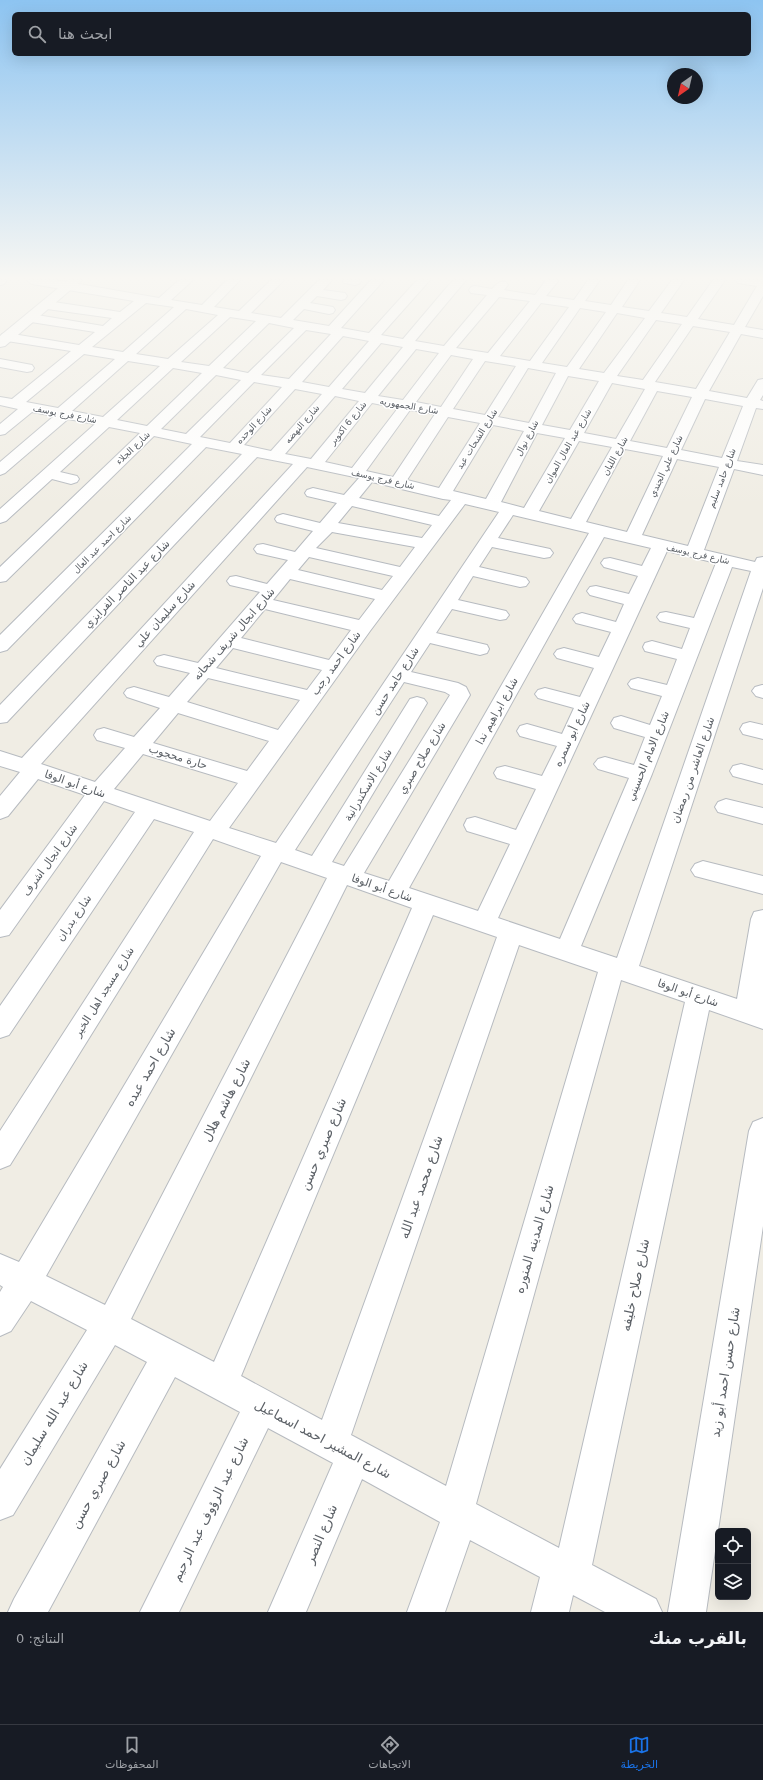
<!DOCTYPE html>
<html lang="ar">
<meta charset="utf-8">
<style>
:root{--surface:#171b24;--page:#20242c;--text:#f1f3f6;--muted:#9ea1a6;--line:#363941;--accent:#1a73e8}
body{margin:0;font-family:"DejaVu Sans","Noto Sans Arabic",sans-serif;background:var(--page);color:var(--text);direction:rtl}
.controls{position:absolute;right:12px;bottom:12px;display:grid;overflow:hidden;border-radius:6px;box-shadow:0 4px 16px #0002}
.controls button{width:36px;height:36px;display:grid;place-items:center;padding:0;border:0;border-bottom:1px solid var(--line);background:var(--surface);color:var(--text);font:20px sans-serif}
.compass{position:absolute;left:667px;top:68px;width:36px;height:36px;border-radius:50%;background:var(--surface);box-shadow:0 4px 16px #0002;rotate:214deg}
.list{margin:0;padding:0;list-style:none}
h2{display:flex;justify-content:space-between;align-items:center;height:52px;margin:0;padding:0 16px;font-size:17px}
h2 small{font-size:13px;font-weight:400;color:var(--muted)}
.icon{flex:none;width:22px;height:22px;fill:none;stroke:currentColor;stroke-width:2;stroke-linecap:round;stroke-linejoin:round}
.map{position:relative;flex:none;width:763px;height:1612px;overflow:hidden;direction:ltr}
.search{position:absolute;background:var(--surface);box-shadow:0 4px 16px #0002;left:12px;right:12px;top:12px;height:44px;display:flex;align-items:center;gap:10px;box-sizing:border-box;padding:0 14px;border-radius:6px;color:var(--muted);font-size:15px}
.sheet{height:112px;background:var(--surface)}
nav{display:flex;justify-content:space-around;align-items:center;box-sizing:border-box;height:56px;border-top:1px solid var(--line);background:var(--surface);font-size:11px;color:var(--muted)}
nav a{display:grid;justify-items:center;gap:2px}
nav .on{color:var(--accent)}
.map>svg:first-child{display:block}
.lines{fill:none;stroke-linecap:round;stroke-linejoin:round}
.minor-casing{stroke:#b7bbc0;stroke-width:2}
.tertiary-casing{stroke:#b7bbc0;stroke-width:2}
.minor{fill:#fff;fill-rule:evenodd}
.tertiary{fill:#fff;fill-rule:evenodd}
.labels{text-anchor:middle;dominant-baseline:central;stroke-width:3;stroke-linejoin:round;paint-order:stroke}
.far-street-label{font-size:9px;fill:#5c6167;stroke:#fff}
.street-label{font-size:11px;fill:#5c6167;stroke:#fff}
.near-street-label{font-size:13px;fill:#5c6167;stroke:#fff}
</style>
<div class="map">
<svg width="763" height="1612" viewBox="0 0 763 1612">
<rect width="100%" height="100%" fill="#f0ede4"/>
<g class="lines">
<defs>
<path id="minor" d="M0,280h7l-3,4 -4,1z
M26,280h30l103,18 20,-18h14l-22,20 31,5 25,-25h13l-26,27 25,4 32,-31h13l-33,33 30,5 38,-38h13l-9,10 22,3 2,3 -2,3 -4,1 -24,-4 -7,7 23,4 2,3 -2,3 -4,1 -25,-5 -11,11 36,6 42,-46h13l-43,48 28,5 48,-53h13l-49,55 22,4 50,-59h13l-51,61 29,5 43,-51 -16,-2 -2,-3 2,-3 4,-1 17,3c5,-5 7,-8 14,-7l2,3 -4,5 31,5 11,-15h13l-13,16 28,4 14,-20h12l-15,21 26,4 17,-25h12l-18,27 27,4 23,-31h12l-23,33 26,4 26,-37h12l-27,39 36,6 23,-39 -19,-3 -2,-3h27v16l-18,31 18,3v8l-22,-4 -32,57 38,7 11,-18 5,-1v16l-3,5 3,1v8l-7,-1 -19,53 26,4v10l-29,-6 -30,81 51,12 2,-4 6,-1v31l-124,378 98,33 14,-80 3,-7 9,-2v119l-54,-19 -117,555 64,34 6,13h-57l-32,-17 -4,17h-38l9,-35 -70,-37 -25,72h-38l33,-90 -78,-43 -56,133h-38l65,-149 -65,-35 -89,184h-39l100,-200 -65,-35 -127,235h-40l6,-13 133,-237 -32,-17 -102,170 -13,5v-51l87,-139 -56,-29 -20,30 -11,5v-44l3,-5 -3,-2v-31l19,8 242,-406 -48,-17 -203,326 -10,4v-38l194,-299 -40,-13 -145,216 -9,3v-32l135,-194 -31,-11 -95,134 -9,2v-27l85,-115 -47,-16 -30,37 -8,3v-23l20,-24 -20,-6v-15l22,7 271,-294 -36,-7 -250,265 -7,1v-18l242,-251 -36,-7 -199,203 -7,2v-17l192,-191 -38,-8 -148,145 -6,1v-15l140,-134 -31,-6 -49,45 17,4 2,3 -2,3 -6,2 -19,-5 -46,42 -6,2v-14l95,-85 -27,-5 -63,54 -5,2v-13l54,-46 -22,-4 -27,22 -5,1v-11l18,-15 -18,-4v-8l12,2 59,-48 -64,-10 -5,-1 -1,-3 1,-3 5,-1 72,12 16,-13 -64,-10 -4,-1 -2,-3 2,-3 4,-1 72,12 9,-8 -65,-9 -4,-1 -2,-3 2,-3 4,-1 73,11 14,-11 -102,-17zM499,297l31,4 -42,52 -32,-5zM146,303l28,4 -51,45 -31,-5zM541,303l28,4 -39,54 -30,-5zM580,308l26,4 -39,55 -25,-4zM186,309l32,6 -50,44 -32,-5zM617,313l28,5 -41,55 -25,-4zM230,317l26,4 -47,45 -28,-4zM656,320l26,4 -39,56 -26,-4zM269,323l25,5 -46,45 -25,-5zM693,326l37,6 -34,57 -41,-7zM306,330l25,4 -42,45 -28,-4zM343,336l26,5 -40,46 -27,-5zM381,343l22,4 -38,46 -23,-4zM416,349l23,4 -36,47 -25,-4zM84,354l31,5 -57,49 -32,-6zM451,355l22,4 -32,48 -25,-5zM128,361l32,5 -57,51 -31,-6zM485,361l31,5 -31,49 -32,-6zM173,368l29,5 -55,53 -30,-6zM528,368l28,5 -27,50 -31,-6zM216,375l25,5 -55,54 -25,-5zM568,376l31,5 -29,49 -28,-5zM254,382l28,5 -52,56 -30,-6zM612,383l33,6 -29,50 -32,-6zM295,389l27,5 -51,57 -27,-6zM657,391l35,6 -25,51 -37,-7zM335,396l24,5 -48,58 -26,-5zM705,399l38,7 -21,52 -41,-8zM372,403l26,5 -46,60 -27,-6zM410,410l25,4 -42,63 -27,-6zM448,417l32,6 -41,65 -32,-8zM493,425l31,6 -38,68 -33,-8zM537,433l28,5 -41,70 -23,-6zM579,441l33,6 -41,72 -32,-8zM625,449l38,7 -36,76 -41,-10zM677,459l42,8 -31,79 -46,-11zM307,467l52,11 -15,17 -31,-7 -6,2 -2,3 2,3 30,7 -17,20 -37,-9 -6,2 -2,3 2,3 36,9 -18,21 -32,-8 -6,1 -3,4 3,4 31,7 -21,24 -31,-8 -6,1 -3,4 3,4 30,7 -62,71 -34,-8 -7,2 -3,4 3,4 33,8 -21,24 -35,-10 -7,2 -3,4 3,4 33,11 -26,29 -30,-9 -7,2 -3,5 3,5 28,8 -30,34 -54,-18zM372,482l71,17 8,1 -12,16 -80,-18zM465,504l34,8 -223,331 -47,-15 141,-197zM352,506l80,19 -10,13 -84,-15zM513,515l76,18 -200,348 -25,-8 106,-178 -4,-8 -8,-4 -47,-11 19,-29 50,12 7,-2 2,-4 -2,-4 -51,-12 16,-24 48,11 6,-1 3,-4 -3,-4 -48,-11 15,-24 47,11 6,-1 3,-4 -3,-4 -47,-11 13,-20 52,11 6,-1 3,-4 -3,-4 -52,-11zM332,532l83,15 -15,20 -84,-19zM604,537l47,11 -9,18 -32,-8 -6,1 -3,4 3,4 34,9 -9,18 -33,-8 -6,1 -3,4 3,4 34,9 -8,18 -34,-9 -6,2 -3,4 3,4 35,9 -12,25 -35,-9 -7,2 -3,4 3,4 37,10 -14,29 -35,-9 -7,2 -3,4 3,4 36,10 -12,26 -35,-10 -7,2 -3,5 3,5 37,10 -15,30 -37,-10 -8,2 -3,5 3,5 39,11 -20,41 -41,-13 -8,2 -3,6 3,6 43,13 -32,67 -69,-23zM667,551l49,12 -22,55 -28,-6 -6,1 -3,4 3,4 30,7 -8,21 -30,-8 -7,2 -2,4 2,4 32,8 -10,26 -29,-7 -7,2 -3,4 3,4 31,8 -12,29 -29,-9 -7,2 -3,5 3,5 31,9 -11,28 -29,-8 -7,2 -4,5 4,5 31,9 -69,161 -62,-21zM309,557l84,19 -11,14 -84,-20zM732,567l19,4 -134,387 -36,-12 71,-172zM290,579l85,20 -16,21 -86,-20zM265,609l86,21 -22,30 -88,-22zM233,648l89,22 -15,20 -91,-22zM208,678l92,22 -22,30 -91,-28zM404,682l41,10 5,3 -106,171 -12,-4 95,-159 -3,-4 -7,-2 -7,2 -98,157 -17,-6zM178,713l91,28 -22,30 -94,-28zM143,754l95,29 -28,38 -96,-32zM281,862l46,16 -222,427 -59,-29zM347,885l65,23 -198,454 -83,-43zM433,915l64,22 -175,483 -81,-44zM519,945l79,27 -152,514 -95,-51zM621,980l64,22 -126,546 -83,-44z
M342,280h19v1l-2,3 -4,1 -11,-2z
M0,359l32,6 2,3 -2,3 -5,1 -27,-5z
M762,685h1v13l-7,-2 -4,-5 3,-4z
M750,722l13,3v14l-20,-5 -3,-5 3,-5z
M741,764l22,6v14l-30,-8 -3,-5 3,-5z
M726,799l37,9v16l-45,-12 -3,-5 3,-5z
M703,861l60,15v18l-68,-18 -4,-6 4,-6z
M763,1118v108l-57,386h-38l81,-481 4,-9z"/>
<path id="tertiary" d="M68,280h14l-77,66 -5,1v-11z"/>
</defs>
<use href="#minor" class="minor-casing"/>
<use href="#tertiary" class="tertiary-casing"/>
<use href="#minor" class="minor"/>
<use href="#tertiary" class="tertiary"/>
</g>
<linearGradient id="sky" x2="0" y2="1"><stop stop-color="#8dc4f1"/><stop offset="0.55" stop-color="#f8f7f3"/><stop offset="1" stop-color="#f8f7f3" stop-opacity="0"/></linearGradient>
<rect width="763" height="506" fill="url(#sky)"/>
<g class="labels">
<g class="far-street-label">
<text transform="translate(409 406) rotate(10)">شارع الجمهوريه</text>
<text transform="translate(65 414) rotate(11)">شارع فرج يوسف</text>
<text transform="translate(348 423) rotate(-51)">شارع 6 اكتوبر</text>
<text transform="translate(302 424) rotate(-49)">شارع النهضه</text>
<text transform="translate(254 425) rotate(-47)">شارع الوحده</text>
<text transform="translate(527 438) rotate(-62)">شارع نوال</text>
<text transform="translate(477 439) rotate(-58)">شارع الشحات عيد</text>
<text transform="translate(568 446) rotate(-60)">شارع عبد العال الموان</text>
<text transform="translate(133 448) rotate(-44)">شارع الجلاء</text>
<text transform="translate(615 456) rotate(-61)">شارع اللبان</text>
<text transform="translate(666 466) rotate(-65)">شارع علي الجندي</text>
<text transform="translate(722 478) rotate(-69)">شارع حامد سليم</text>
<text transform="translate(383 479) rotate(13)">شارع فرج يوسف</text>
<text transform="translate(102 544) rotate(-45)">شارع احمد عبد العال</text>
<text transform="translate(698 554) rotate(13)">شارع فرج يوسف</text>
</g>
<g class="street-label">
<text transform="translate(127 584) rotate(-46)">شارع عبد الناصر الفرايزي</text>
<text transform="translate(165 614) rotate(-48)">شارع سليمان علي</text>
<text transform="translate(234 634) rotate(-49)">شارع انجال شريف شحاته</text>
<text transform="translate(336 663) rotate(-54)">شارع احمد رجب</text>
<text transform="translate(395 681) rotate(-57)">شارع حامد حسن</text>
<text transform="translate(497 711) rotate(-61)">شارع ابراهيم ندا</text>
<text transform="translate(572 734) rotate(-65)">شارع أبو سمره</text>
<text transform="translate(648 756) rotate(-68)">شارع الامام الحسيني</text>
<text transform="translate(178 757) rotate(17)">حارة محجوب</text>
<text transform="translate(422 758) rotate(-59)">شارع صلاح صبري</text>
<text transform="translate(693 770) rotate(-71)">شارع العاشر من رمضان</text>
<text transform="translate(75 784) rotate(19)">شارع أبو الوفا</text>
<text transform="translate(368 785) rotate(-59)">شارع الاسكندرانية</text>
<text transform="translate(50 860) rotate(-54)">شارع انجال اشرف</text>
<text transform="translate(382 888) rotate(19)">شارع أبو الوفا</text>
<text transform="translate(74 918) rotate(-56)">شارع بدران</text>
<text transform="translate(104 992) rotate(-58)">شارع مسجد اهل الخير</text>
<text transform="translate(688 993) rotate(19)">شارع أبو الوفا</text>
</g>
<g class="near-street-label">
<text transform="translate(150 1067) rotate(-60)">شارع احمد عبده</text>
<text transform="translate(226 1100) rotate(-63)">شارع هاشم هلال</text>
<text transform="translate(323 1144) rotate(-67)">شارع صبري حسن</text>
<text transform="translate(421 1187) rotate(-71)">شارع محمد عبد الله</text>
<text transform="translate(534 1239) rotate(-74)">شارع المدينه المنوره</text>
<text transform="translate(635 1285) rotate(-78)">شارع صلاح خليفه</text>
<text transform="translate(725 1372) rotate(-81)">شارع حسن احمد أبو زيد</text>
<text transform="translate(54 1413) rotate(-59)">شارع عبد الله سليمان</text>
<text transform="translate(323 1439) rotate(28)">شارع المشير احمد اسماعيل</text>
<text transform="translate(98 1484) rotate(-61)">شارع صبري حسن</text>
<text transform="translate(210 1509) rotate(-64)">شارع عبد الرؤوف عبد الرحيم</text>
<text transform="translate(321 1534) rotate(-67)">شارع النصر</text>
</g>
</g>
</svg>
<div class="controls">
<button><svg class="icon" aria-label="locate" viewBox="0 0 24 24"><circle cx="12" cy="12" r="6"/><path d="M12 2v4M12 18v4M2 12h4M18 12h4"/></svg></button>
<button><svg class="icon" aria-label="layers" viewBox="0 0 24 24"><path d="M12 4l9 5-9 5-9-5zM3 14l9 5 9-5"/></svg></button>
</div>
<svg class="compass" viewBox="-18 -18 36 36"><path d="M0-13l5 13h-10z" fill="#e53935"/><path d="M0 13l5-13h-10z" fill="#9ea1a6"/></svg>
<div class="search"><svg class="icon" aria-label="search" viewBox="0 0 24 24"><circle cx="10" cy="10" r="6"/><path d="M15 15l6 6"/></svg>ابحث هنا</div>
</div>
<section class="sheet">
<h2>بالقرب منك<small>النتائج: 0</small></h2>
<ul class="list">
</ul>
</section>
<nav>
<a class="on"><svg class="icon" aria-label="map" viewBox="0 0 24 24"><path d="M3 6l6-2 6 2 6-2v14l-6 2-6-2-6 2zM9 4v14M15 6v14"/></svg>الخريطة</a>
<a><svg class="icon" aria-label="directions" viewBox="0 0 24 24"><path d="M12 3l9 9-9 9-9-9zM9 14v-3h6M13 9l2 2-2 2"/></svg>الاتجاهات</a>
<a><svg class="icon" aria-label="saved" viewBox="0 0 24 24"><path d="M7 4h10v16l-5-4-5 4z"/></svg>المحفوظات</a>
</nav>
